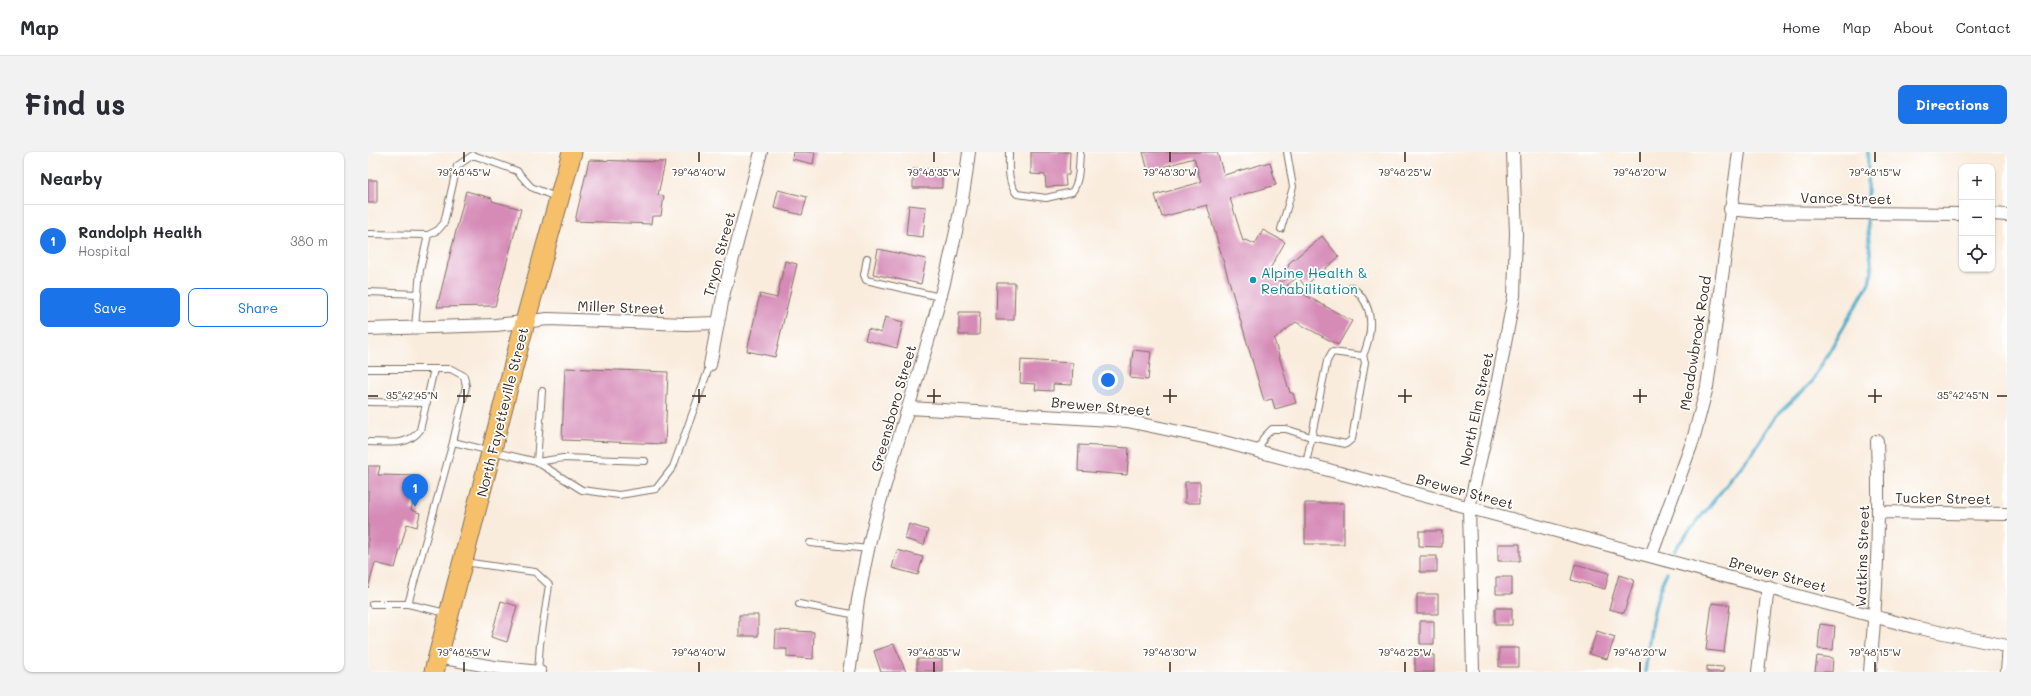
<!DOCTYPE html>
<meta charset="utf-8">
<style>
:root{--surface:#fff;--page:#f2f2f3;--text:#2b2b33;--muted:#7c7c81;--line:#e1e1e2;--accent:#1a73e8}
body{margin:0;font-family:Mali,sans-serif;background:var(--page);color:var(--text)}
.controls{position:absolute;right:12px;top:12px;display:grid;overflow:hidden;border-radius:8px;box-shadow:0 1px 3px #0004}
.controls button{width:36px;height:36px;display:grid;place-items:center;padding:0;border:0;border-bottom:1px solid var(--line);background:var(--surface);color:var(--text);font:20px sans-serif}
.you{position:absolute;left:740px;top:228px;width:14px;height:14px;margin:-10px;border:3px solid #fff;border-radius:50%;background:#1a73e8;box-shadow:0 0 0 6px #1a73e833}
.badge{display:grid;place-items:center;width:26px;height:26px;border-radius:50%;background:var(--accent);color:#fff;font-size:13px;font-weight:700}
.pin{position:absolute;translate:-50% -33px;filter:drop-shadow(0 1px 2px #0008)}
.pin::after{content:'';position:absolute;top:21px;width:14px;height:12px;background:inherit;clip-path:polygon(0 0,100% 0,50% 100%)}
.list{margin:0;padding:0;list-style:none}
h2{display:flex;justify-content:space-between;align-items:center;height:52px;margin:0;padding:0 16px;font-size:17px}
h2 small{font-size:13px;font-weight:400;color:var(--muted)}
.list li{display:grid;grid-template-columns:26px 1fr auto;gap:12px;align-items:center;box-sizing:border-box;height:72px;padding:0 16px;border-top:1px solid var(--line)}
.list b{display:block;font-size:15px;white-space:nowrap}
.list p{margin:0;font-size:13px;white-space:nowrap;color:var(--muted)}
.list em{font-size:13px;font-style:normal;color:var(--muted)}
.actions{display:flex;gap:8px;padding:12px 16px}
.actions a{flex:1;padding:9px 0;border:1px solid var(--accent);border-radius:8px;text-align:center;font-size:14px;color:var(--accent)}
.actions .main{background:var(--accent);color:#fff}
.icon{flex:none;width:22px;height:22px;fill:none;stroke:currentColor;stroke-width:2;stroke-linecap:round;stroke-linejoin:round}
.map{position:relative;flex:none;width:1639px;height:520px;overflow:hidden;border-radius:8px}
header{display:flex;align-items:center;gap:24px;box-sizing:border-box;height:56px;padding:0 20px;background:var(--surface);border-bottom:1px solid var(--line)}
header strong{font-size:19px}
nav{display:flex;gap:22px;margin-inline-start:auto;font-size:14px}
.intro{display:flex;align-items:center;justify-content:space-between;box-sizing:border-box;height:96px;padding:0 24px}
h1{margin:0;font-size:28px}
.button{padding:10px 18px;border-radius:8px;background:var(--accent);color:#fff;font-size:14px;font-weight:700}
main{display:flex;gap:24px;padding:0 24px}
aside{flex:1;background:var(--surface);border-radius:8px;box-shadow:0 1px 3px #0004}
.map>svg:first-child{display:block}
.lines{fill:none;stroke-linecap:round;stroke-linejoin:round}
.stream{stroke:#49a9c8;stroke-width:3.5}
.building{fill:#d68bb7}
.service-casing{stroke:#7e6e61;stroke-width:8}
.minor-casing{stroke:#7e6e61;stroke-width:14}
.primary-casing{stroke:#7e6e61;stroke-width:21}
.service{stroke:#fff;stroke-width:6}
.minor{stroke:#fff;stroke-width:12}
.primary{stroke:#f6c06b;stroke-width:19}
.ticks{fill:none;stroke:#3b2a1e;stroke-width:1.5}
.culture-dot{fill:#0f9aa8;stroke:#fff;stroke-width:1.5}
.labels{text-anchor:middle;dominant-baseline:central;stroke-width:3.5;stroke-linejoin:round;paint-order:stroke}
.street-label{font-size:14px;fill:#3b2a1e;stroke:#fff}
.culture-label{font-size:14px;fill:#0d838f;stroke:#fff;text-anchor:start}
.ticks-label{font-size:10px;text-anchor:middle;fill:#3b2a1e;stroke:#fff;stroke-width:3.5;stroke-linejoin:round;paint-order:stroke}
</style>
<header>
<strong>Map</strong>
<nav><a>Home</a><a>Map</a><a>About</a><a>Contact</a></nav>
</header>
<div class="intro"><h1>Find us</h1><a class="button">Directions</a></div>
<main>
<aside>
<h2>Nearby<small></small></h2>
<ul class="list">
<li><span class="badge">1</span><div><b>Randolph Health</b><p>Hospital</p></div><em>380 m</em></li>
</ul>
<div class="actions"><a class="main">Save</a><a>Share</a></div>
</aside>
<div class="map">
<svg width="1639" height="520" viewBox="0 0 1639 520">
<rect width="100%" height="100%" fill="#fff"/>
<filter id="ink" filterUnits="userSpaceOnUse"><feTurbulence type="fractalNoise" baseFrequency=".025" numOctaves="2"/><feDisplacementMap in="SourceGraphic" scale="8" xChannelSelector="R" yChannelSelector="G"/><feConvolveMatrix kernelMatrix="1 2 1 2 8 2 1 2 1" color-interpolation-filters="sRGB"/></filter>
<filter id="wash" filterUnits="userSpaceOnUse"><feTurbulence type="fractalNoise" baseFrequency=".012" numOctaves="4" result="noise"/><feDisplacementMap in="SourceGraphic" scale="16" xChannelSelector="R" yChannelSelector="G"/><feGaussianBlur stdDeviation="0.9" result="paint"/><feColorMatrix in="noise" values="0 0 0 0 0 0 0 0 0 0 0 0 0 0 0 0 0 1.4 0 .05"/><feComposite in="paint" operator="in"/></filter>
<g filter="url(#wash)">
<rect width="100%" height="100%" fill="#f9ecdd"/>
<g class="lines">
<path class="stream" d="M1499,51l1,-51
M1306,398l79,-98 22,-35 36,-34 58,-100 3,-12 -5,-51
M1277,520c5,-34 7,-69 22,-100"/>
</g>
<g id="blocks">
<path class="building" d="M425,0h22l-2,12 -21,-5z
M663,0h39l-1,23h-4l1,11 -20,1 -1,-12 -14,-1z
M775,0h74l7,23 46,-13 6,23 -46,13 13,43 3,-1 9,4 8,-14 22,12 -18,32 15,8 7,-5 -5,-6 5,-5 -1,-2 34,-28 17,21 -34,29 -7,-9 -11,8 65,36 -14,24 -42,-23 -22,17 16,54h3l3,10 -21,6 -3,-10 -8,2 -57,-196 -45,12 -7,-22 46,-13 -7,-24 -46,13z
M221,8l76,2 -7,33 6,1 -3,20h-9l-1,8 -76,-3z
M545,17h29v19h-29z
M0,28h9v23h-9z
M410,38l29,7 -5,18 -28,-7z
M98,39l26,7v3l29,8 -26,97 -58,1z
M541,53l17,2 -3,30 -17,-2z
M510,97l48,10 -5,25 -48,-10z
M417,109l12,3 -22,93 -28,-6 13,-57 17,4z
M629,131h18l-1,37h-18z
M591,160h21l-1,23h-20z
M517,165l18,5 -6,26 -32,-8 3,-11 13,4z
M765,198l18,2 -3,28 -18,-2z
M653,208l52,3 -1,22 -19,-1v7l-18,-1 1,-6 -16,-1z
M197,216l103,4 -3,72 -103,-4z
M711,293l50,3 -2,27 -49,-4z
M0,314h12l-2,9 42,1 -9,34 9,3 -3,14 -10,-3 -12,44 -20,-5 -7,25z
M817,330h15v21h-15z
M937,351h39v41h-39z
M541,372l19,6 -4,15 -19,-6z
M1051,379h23v16l-23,-1z
M1130,392h22v17h-22z
M529,398l26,7 -5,18 -26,-7z
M1052,404h17v16h-17z
M1207,412l34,9 -4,16 -34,-9z
M1251,423l15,5 -10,33 -15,-4z
M1128,425h16v17h-16z
M1049,442h21v20h-21z
M133,449l16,5 -10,36 -16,-5z
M1344,451l18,2 -6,47 -18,-2z
M1127,456h17v17h-17z
M371,463h19v21h-19z
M1052,469h14v23h-14z
M1452,472l15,2 -2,24 -15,-1z
M408,478l38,2 -1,27 -26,-2v-8h-12z
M1229,479l18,6 -8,22 -18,-5z
M526,492l12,28h-25l-7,-21z
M1131,496h20v19h-20z
M1047,503h19v17h-19z
M1449,504l16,2 -1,14h-17z
M549,507h25v12h-25z
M1339,514l17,1 -1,5h-16z"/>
</g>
</g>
<g filter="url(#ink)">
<use href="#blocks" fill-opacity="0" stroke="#7e6e61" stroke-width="1"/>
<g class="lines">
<defs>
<path id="service" d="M641,0c0,14 -2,31 8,42l29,4 26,-6c8,-11 7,-27 8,-40
M913,77l12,-42 -6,-35
M0,82l60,1 10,-5 6,-7 13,-57 16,-11 44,16 14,16 27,11
M499,106l-3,17 2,5 74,17
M984,135c23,18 21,45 11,69
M0,140l50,2 -3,33
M50,142l2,-24 8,-35
M0,217h66l-14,61c-12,17 -33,12 -52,12
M66,217h17l13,7 2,10 -13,56 84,20 45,28 37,5 37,-6 17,-22 37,-102
M174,239l-5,71 26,-4 82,3
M0,250l59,1
M890,299l6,-14 8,-8h14l25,8 35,7 6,-5 13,-77 -2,-6 -31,-4 -5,9 -21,103
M442,391l59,6
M96,410l71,10 14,13 -9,59 -2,28
M4,452h36
M431,452l58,11
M78,461l-38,-9 45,-162
M1636,520l2,-27"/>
<path id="minor" d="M1362,57l29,3 203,2
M1624,62l15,1
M0,177l128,-4 52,-6 138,5 31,-1
M342,213l14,-73 37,-140
M541,256l218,13 86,18 701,188 93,19
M1511,360l128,2
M1283,404l42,-116 14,-53 32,-235
M70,505l56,10 46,5
M481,520c5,-24 5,-48 9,-72 5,-26 10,-54 17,-80 33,-121 80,-243 94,-368
M1105,520l-4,-164 27,-117 18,-95 2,-62 -3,-82
M1390,520l10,-85
M1502,520c7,-77 10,-153 7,-231"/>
<path id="primary" d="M66,520l91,-350 47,-170"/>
</defs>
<use href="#service" class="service-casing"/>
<use href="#minor" class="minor-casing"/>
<use href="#primary" class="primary-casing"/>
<use href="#service" class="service"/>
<use href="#minor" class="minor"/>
<use href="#primary" class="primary"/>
</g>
</g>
<path class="ticks" d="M96,0v10M331,0v10M566,0v10M802,0v10M1037,0v10M1272,0v10M1507,0v10M96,237v14M331,237v14M566,237v14M802,237v14M1037,237v14M1272,237v14M1507,237v14M0,244h10M89,244h14M324,244h14M559,244h14M795,244h14M1030,244h14M1265,244h14M1500,244h14M1629,244h10M96,510v10M331,510v10M566,510v10M802,510v10M1037,510v10M1272,510v10M1507,510v10"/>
<circle class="culture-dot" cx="885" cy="128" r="4"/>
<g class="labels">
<g class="street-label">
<text transform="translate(1478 46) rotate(1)">Vance Street</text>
<text transform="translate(351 102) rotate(-75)">Tryon Street</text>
<text transform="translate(253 155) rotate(2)">Miller Street</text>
<text transform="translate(1327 191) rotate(-81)">Meadowbrook Road</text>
<text transform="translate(733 254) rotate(5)">Brewer Street</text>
<text transform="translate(525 256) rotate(-74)">Greensboro Street</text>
<text transform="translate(1108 257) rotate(-78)">North Elm Street</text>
<text transform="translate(134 260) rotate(-76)">North Fayetteville Street</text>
<text transform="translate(1097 339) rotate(15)">Brewer Street</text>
<text transform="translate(1575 346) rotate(1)">Tucker Street</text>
<text transform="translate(1494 404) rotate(-88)">Watkins Street</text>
<text transform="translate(1410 422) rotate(15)">Brewer Street</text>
</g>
<g class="culture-label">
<text x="893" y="120">Alpine Health &amp;<tspan x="893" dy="16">Rehabilitation</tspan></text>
</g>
</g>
<g class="ticks-label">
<text x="96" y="24">79°48'45"W</text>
<text x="331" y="24">79°48'40"W</text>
<text x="566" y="24">79°48'35"W</text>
<text x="802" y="24">79°48'30"W</text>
<text x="1037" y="24">79°48'25"W</text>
<text x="1272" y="24">79°48'20"W</text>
<text x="1507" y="24">79°48'15"W</text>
<text x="44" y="247">35°42'45"N</text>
<text x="1595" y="247">35°42'45"N</text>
<text x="96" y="504">79°48'45"W</text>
<text x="331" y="504">79°48'40"W</text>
<text x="566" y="504">79°48'35"W</text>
<text x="802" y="504">79°48'30"W</text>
<text x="1037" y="504">79°48'25"W</text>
<text x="1272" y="504">79°48'20"W</text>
<text x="1507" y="504">79°48'15"W</text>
</g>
</svg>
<div class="controls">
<button>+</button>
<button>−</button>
<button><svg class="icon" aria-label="locate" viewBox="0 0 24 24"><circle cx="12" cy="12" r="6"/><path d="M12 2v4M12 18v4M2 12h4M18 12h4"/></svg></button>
</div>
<div class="you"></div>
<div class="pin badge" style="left:47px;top:355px">1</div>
</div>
</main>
